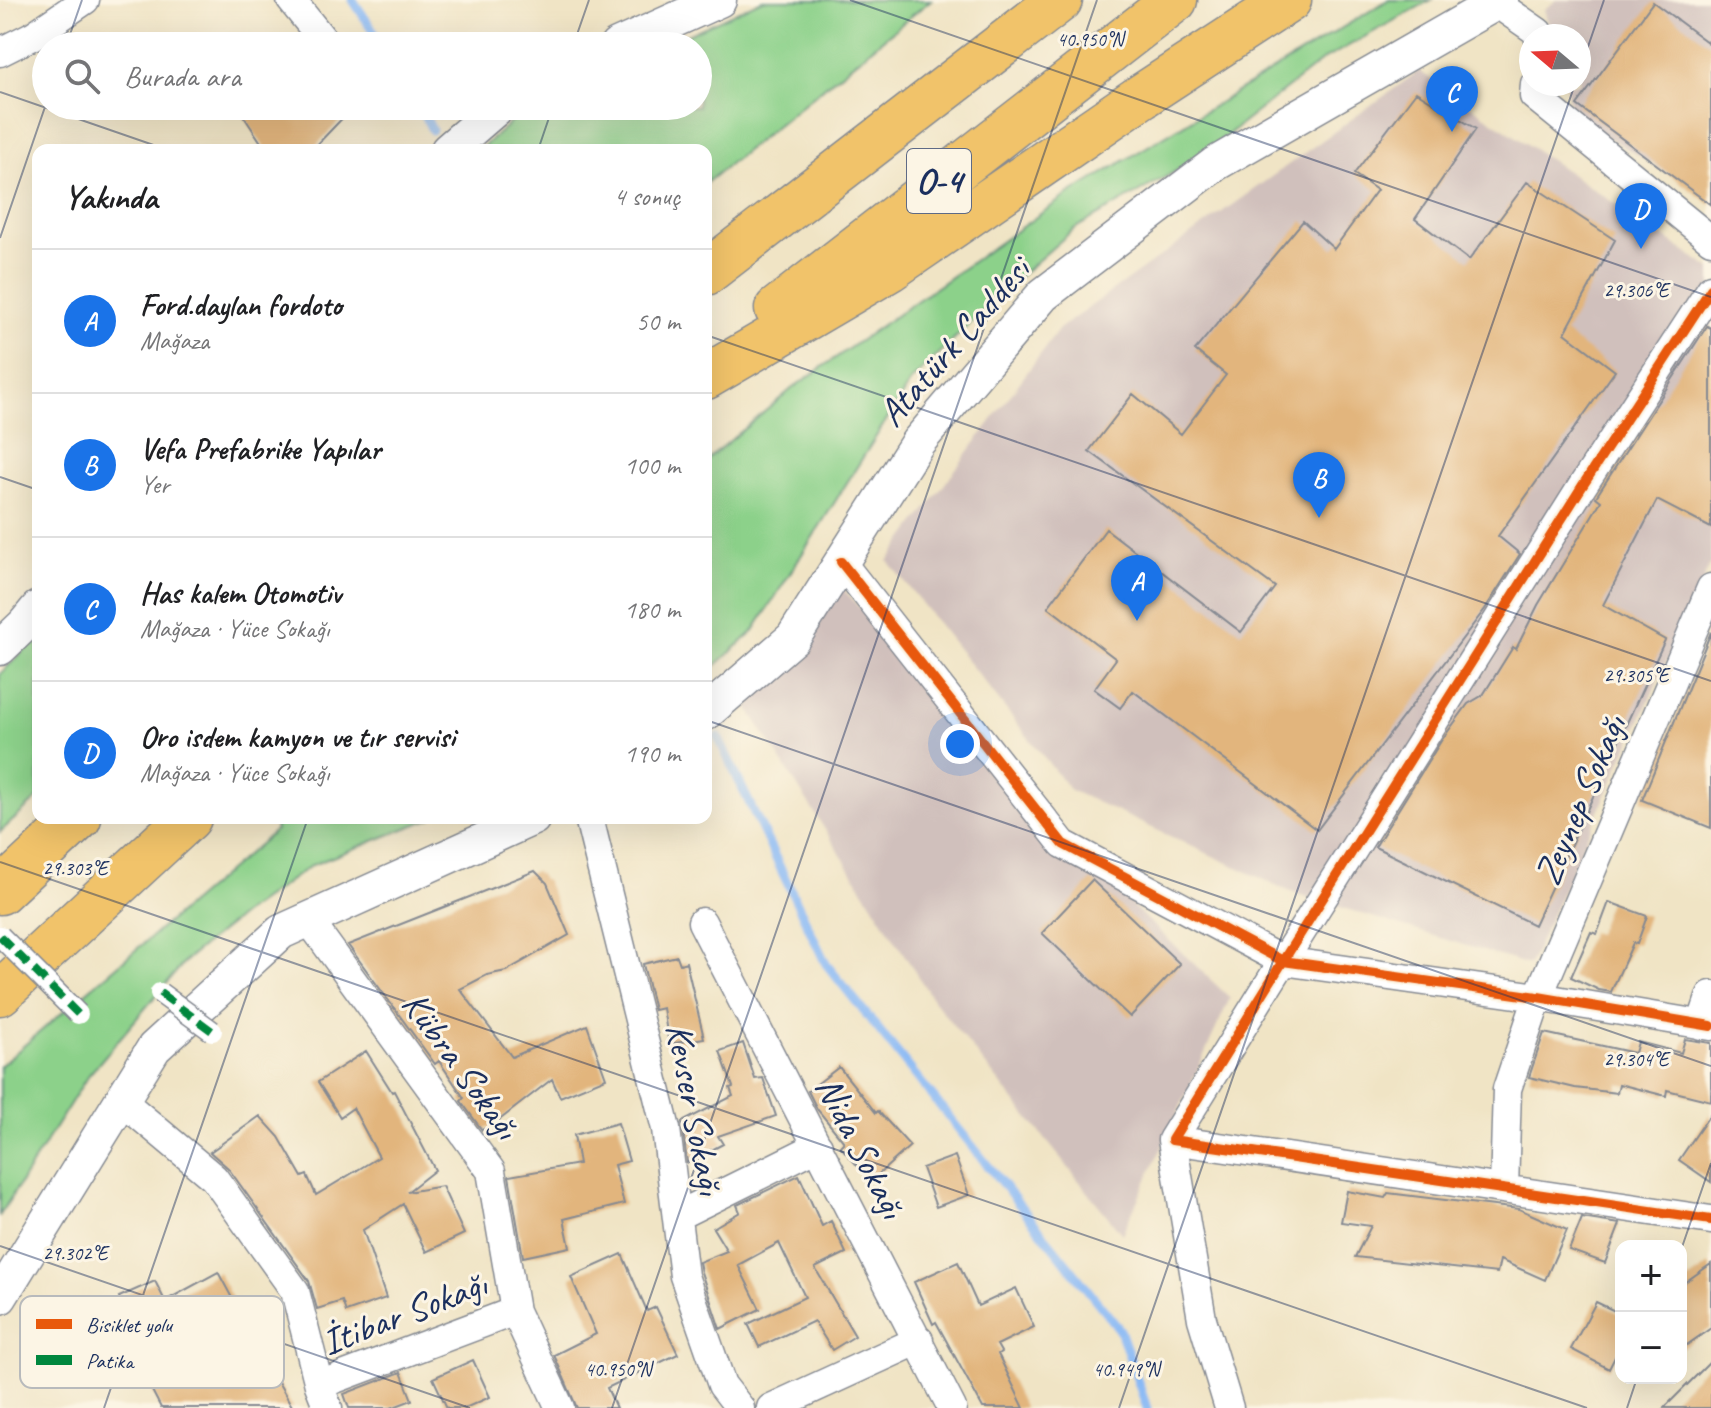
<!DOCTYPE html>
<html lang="tr">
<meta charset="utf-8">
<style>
:root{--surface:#fff;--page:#f6f6f6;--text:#202124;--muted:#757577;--line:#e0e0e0;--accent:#1a73e8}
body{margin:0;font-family:Caveat,sans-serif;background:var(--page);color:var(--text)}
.controls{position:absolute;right:24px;bottom:24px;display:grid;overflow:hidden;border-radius:16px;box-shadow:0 8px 32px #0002}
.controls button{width:72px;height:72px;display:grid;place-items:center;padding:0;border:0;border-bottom:2px solid var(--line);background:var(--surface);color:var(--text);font:40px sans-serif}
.compass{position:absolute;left:1519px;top:24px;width:72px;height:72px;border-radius:50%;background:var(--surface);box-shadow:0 8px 32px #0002;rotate:289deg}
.you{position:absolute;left:960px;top:744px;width:28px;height:28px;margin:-20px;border:6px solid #fff;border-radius:50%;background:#1a73e8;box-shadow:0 0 0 12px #1a73e833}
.badge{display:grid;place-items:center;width:52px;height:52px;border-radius:50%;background:var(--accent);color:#fff;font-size:26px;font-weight:700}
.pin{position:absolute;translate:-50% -66px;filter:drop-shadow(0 2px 4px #0008)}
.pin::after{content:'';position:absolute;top:42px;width:28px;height:24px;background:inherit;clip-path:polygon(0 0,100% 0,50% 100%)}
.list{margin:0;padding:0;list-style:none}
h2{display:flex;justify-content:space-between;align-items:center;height:104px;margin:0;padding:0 32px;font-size:34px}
h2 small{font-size:26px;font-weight:400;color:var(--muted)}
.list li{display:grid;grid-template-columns:52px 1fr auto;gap:24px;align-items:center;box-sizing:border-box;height:144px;padding:0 32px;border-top:2px solid var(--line)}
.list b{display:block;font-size:30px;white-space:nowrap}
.list p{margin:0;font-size:26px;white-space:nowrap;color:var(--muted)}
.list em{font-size:26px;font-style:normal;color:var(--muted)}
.icon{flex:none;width:44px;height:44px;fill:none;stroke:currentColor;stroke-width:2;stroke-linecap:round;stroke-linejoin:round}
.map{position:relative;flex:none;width:1711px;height:1408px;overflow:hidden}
.search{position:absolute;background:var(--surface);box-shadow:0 8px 32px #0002;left:32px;top:32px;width:680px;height:88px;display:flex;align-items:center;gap:20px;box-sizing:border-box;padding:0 28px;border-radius:44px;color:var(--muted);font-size:30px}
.panel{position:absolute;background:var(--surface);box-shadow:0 8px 32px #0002;left:32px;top:144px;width:680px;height:680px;border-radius:16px}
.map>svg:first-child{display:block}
.industrial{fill:#d0c0bc}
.green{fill:#8cd18a;stroke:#548074;stroke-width:2}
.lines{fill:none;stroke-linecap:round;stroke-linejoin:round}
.stream{stroke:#89b9f5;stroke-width:9}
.building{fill:#e2b57d}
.minor-casing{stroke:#868a92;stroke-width:31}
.tertiary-casing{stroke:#868a92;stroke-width:37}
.motorway-casing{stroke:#868a92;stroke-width:47}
.minor{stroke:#fff;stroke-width:28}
.tertiary{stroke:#fff;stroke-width:34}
.motorway{stroke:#f1c36a;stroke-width:44}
.pedestrian-bridge-casing{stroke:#868a92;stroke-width:23;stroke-linecap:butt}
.pedestrian-bridge{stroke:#fff;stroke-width:20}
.quiet{stroke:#00873e;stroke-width:8;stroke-dasharray:16 8;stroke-linecap:butt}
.cycleway-casing{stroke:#fcf5e5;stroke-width:15}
.cycleway{stroke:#e8590c;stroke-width:10}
.ticks{fill:none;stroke:#1b2f5e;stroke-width:2;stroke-opacity:0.45}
.labels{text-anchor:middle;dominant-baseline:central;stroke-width:6;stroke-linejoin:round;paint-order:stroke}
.shield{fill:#fcf5e5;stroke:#5e6a86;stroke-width:2}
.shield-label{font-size:36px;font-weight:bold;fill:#1b2f5e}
.street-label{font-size:38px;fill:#1b2f5e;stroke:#fcf5e5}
.key{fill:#fcf5e5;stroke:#b8babc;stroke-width:2}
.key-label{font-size:22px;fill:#1b2f5e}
.ticks-label{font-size:20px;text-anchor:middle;fill:#1b2f5e;stroke:#fcf5e5;stroke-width:6;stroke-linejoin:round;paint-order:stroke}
</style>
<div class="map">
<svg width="1711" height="1408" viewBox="0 0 1711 1408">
<rect width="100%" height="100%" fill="#fcf5e5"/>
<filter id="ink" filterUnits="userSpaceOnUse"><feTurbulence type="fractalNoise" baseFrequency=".0125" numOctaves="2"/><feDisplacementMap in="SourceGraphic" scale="16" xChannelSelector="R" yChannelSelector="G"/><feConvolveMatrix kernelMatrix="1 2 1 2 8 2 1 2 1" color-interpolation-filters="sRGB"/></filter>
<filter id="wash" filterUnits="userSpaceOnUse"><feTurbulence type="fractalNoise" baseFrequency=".006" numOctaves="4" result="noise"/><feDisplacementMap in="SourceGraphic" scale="32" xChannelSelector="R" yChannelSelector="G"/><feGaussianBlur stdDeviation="1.8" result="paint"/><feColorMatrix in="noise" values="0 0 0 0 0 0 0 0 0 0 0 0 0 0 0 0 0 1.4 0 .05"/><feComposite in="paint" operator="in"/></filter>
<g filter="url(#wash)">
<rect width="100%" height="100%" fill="#f0e4c5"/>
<path class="industrial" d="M1557,0h154v199l-138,-83 -8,-32h14v-48h-27l-8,-27z
M1419,71l292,198v294l-182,402 -238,-73 -221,-102 -182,-229 171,-232z
M842,588l222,253 166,157 -108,236 -189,-234 -185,-292z"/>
<path class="green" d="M762,0h169l-225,183v-33h-227l47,-41 7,-3h165v-60h-34z
M1388,0h43l-108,60 -126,99 -123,70 -70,61 -93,91 -158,251 -47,42v-213l88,-74 269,-189z
M38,637v161l-38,34v-158z
M277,818h155l-120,47 -69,49 -56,45 -100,118 -87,138v-149l276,-236 -2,-9z"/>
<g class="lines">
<path class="stream" d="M353,0l30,46
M420,106l12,24
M718,737l108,227 294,366 27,78"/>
</g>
<g id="blocks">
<path class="building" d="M1653,2l58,43v160l-134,-100z
M1416,92l60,37 -61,90 54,41 58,-78 88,58 -50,93 50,38 -117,165 22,18 -35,55 -168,221 -184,-139 -13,17 -26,-19 22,-30 -68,-52 58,-78 135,103 34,-45 -186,-136 44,-57 48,40 45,-59 -31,-25 108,-129 31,28 43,-59 -23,-16z
M237,106h117l-42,44h-46z
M1707,326l4,2v200l-54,-28 -54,105 62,35 -131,285 -159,-78 66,-106 27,-37 15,-9 30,-48 3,2 22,-44 63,-104 -5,-4z
M1711,632v196l-69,-28z
M535,871l12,12 22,52 -63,36 -19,4 -27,14 52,68 75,-32 19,53 -46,19 -8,-18 -59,46 -11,5 -21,-29 3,-3 -25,-37 -4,3 -87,-119z
M1092,880l88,84 -50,53 -88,-84z
M1609,902l38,14 -10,28 -4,-1 -22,49 -12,-2 -28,-13 20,-45 6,2z
M677,956l3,8 6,-2 18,76 -35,6 -6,-36 -9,2 -11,-46z
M1544,1033l91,20 3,-11 43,11 4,-14 26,4v58l-44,-11 -1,6 -47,-12 -2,9 -42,-5 -46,-11z
M743,1043l12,36 8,-1 13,38 -58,20 5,8 -36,19 -5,-41 51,-26 -3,-8 3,-1 -13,-36z
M366,1051l26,41 2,-1 41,79 -28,22 35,-6 22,48 -38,18 -23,-48 -40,26 23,68 -40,14 -4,-11 -25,8 -8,-28 -81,-113 -18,-16 50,-36 19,21 23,40 5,-2 9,20 63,-38 -26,-49 -13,9 -22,-35z
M839,1067l37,46 2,-2 32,35 -39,35 -31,-35 4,-4 -27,-33 -9,-18z
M1711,1113v69l-32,-22z
M618,1123l11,38 -15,4 10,39 -60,15 6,28 -47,10 -14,-81 70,-12 -5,-29z
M955,1156l14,39 -33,12 -14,-39z
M799,1175l23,51 9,-5 15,32 -31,15 40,68 -23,14 -18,-29 -55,26 -11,-23 57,-27 -26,-54 -41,22 22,44 -40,20 -19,-57 -2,-10 28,-11 -14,-23 27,-16 -3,-7z
M1347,1191l38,7 3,-5 131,16 48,21 -22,50 -45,-20 -3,13 -142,-16 16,-31 -30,-4z
M1582,1218l38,6 -15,39 -36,-13z
M622,1254l25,57 9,-4 22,47 -71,34 9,20h-39l-23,-53 42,-21 -25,-57z
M958,1262l20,44 38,-18 18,39 -37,18 4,7 -3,2 26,54h-41l-47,-86 -3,2 -19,-42z
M1711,1264v64l-30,21v-64z
M218,1272l48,89 27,47h-132l-28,-54 10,-5 -24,-52 36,-16 10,20z
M1596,1302l25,12v31l-12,24 -38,-20z
M473,1360l17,37 -25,11h-18l-14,-30z
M1711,1361v47h-47z
M401,1372l11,28 -21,8h-42l-5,-14z"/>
</g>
</g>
<g filter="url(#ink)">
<use href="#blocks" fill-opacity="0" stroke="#868a92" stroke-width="2"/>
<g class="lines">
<defs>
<path id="minor" d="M291,0l37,46
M1496,3l42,29v4
M0,52l34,-17 51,-35
M1535,84l-1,12 177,144
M1711,289l-128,196 -300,476 255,36 173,29
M841,562l222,282 220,117 -111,179 539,80
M589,818l77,311 18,147 38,109 18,23
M308,919l183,252 24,140 45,97
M702,922l250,486
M1701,1025l10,-30
M122,1101l92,77 81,113 24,94 9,23
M1172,1140l30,179 27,89
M1504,1189l3,-100 31,-92 173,-409
M677,1216l141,-70
M319,1385l196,-74
M771,1408l148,-68"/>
<path id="tertiary" d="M617,46l102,-46
M448,150l51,-44
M0,648l24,-23 14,-17
M706,713l87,-75 125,-196 125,-147 172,-131 286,-164
M0,1297l154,-249 127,-116 252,-114"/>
<path id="motorway" d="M706,273l354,-273
M777,309l398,-309
M706,377l184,-108 252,-173 147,-96
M0,892l79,-74
M0,993l189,-175"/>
</defs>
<use href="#minor" class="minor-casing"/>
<use href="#tertiary" class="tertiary-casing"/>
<use href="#motorway" class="motorway-casing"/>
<use href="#minor" class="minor"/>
<use href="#tertiary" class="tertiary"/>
<use href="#motorway" class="motorway"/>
<defs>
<path id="pedestrian-bridge" d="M0,936l78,78
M160,993l52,38"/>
</defs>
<use href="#pedestrian-bridge" class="pedestrian-bridge-casing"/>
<use href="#pedestrian-bridge" class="pedestrian-bridge"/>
<path class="quiet" d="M0,936l78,78
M160,993l52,38"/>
<defs>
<path id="cycleway" d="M1711,289l-128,196 -300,476 255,36 173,29
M841,562l222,282 220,117 -111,179 539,80"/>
</defs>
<use href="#cycleway" class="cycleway-casing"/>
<use href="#cycleway" class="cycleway"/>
</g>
</g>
<path class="ticks" d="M850,0l861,297M66,46l16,-46M573,46l16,-46M1579,73l25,-73M0,92l168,58M538,150l15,-44M0,238l46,-134M706,335l1005,346M0,477l38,13M706,720l1005,346M0,862l1587,546M0,1246l470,162M1681,1250l30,-87M104,1408l204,-590M612,1408l485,-1408M1119,1408l456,-1324M1627,1408l10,-30"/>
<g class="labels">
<rect class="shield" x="907" y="149" width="64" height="64" rx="6"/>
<g class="shield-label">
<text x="939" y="181">O-4</text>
</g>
<g class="street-label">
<text transform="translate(954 342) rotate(-49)">Atatürk Caddesi</text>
<text transform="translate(1580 800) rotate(-67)">Zeynep Sokağı</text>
<text transform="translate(461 1065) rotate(54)">Kübra Sokağı</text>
<text transform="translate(695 1109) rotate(79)">Kevser Sokağı</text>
<text transform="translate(861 1147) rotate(63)">Nida Sokağı</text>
<text transform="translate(404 1313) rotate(-21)">İtibar Sokağı</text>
</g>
</g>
<rect x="20" y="1296" width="264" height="92" rx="12" class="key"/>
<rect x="36" y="1319" width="36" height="10" fill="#e8590c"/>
<rect x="36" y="1355" width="36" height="10" fill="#00873e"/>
<g class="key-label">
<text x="86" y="1332">Bisiklet yolu</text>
<text x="86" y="1368">Patika</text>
</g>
<g class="ticks-label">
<text x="1090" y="46">40.950°N</text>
<text x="1636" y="297">29.306°E</text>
<text x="1636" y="682">29.305°E</text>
<text x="75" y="875">29.303°E</text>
<text x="1636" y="1066">29.304°E</text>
<text x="75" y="1260">29.302°E</text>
<text x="618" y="1376">40.950°N</text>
<text x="1126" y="1376">40.949°N</text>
</g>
</svg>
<div class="controls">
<button>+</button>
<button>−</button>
</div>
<svg class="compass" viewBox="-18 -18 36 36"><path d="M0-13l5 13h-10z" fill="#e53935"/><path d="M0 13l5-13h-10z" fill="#757577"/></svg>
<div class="you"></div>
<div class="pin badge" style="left:1137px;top:621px">A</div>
<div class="pin badge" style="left:1319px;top:518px">B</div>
<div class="pin badge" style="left:1452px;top:132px">C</div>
<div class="pin badge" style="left:1641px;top:249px">D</div>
<div class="search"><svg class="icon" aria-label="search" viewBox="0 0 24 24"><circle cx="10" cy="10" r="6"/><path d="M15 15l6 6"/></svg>Burada ara</div>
<section class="panel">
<h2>Yakında<small>4 sonuç</small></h2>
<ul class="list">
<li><span class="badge">A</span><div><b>Ford.daylan fordoto</b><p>Mağaza</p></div><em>50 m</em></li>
<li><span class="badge">B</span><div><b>Vefa Prefabrike Yapılar</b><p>Yer</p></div><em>100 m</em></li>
<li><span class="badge">C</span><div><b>Has kalem Otomotiv</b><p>Mağaza · Yüce Sokağı</p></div><em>180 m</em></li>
<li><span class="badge">D</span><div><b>Oro isdem kamyon ve tır servisi</b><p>Mağaza · Yüce Sokağı</p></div><em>190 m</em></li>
</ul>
</section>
</div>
